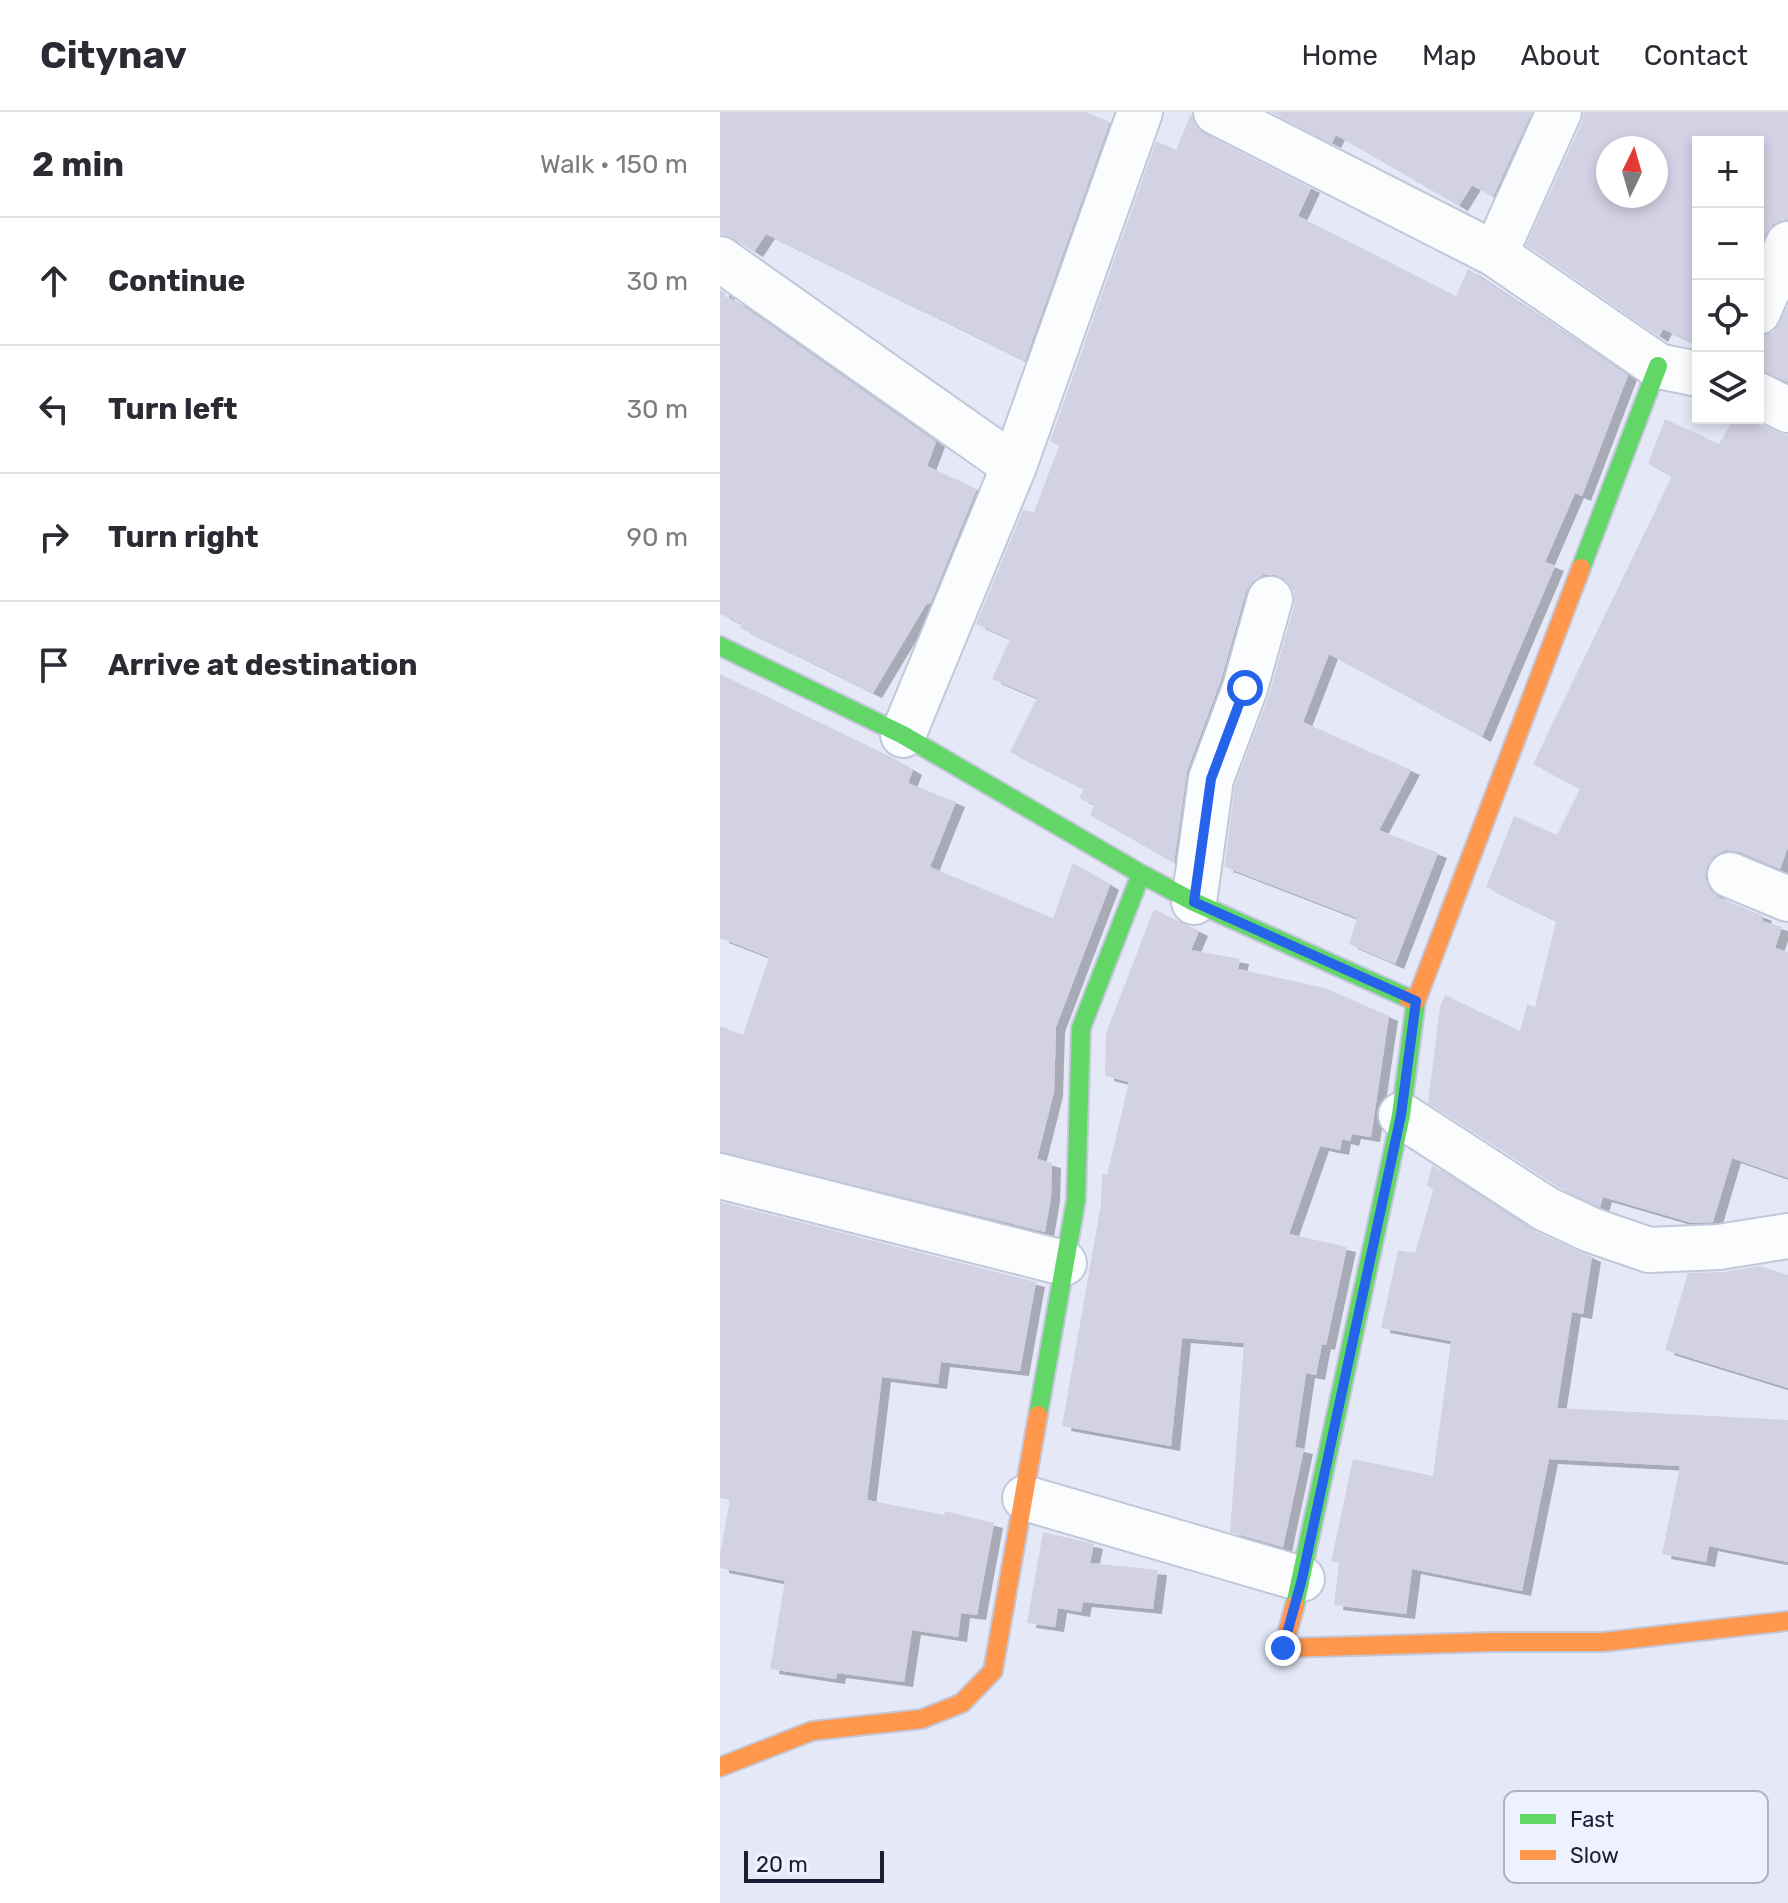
<!DOCTYPE html>
<meta charset="utf-8">
<style>
:root{--surface:#fff;--page:#f2f2f3;--text:#2b2b33;--muted:#7c7c81;--line:#e1e1e2}
body{margin:0;font-family:Rubik,sans-serif;background:var(--page);color:var(--text)}
.controls{position:absolute;right:24px;top:24px;display:grid;overflow:hidden;border-radius:0px;box-shadow:0 4px 12px #0003}
.controls button{width:72px;height:72px;display:grid;place-items:center;padding:0;border:0;border-bottom:2px solid var(--line);background:var(--surface);color:var(--text);font:40px sans-serif}
.compass{position:absolute;left:876px;top:24px;width:72px;height:72px;border-radius:50%;background:var(--surface);box-shadow:0 4px 12px #0003;rotate:5deg}
.scale{position:absolute;left:24px;bottom:20px;width:140px;box-sizing:border-box;padding-left:8px;border:4px solid #1a1e35;border-top:0;font-size:22px;line-height:28px;white-space:nowrap;color:#1a1e35;-webkit-text-stroke:6px #eef2ff;paint-order:stroke}
.stop{position:absolute;width:24px;height:24px;margin:-18px;border:6px solid #2563eb;border-radius:50%;background:#fff}
.stop.end{background:#2563eb;border-color:#fff;box-shadow:0 2px 8px #0008}
.list{margin:0;padding:0;list-style:none}
h2{display:flex;justify-content:space-between;align-items:center;height:104px;margin:0;padding:0 32px;font-size:34px}
h2 small{font-size:26px;font-weight:400;color:var(--muted)}
.list li{display:grid;grid-template-columns:52px 1fr auto;gap:24px;align-items:center;box-sizing:border-box;height:128px;padding:0 32px;border-top:2px solid var(--line)}
.list b{display:block;font-size:30px;white-space:nowrap}
.list em{font-size:26px;font-style:normal;color:var(--muted)}
.icon{flex:none;width:44px;height:44px;fill:none;stroke:currentColor;stroke-width:2;stroke-linecap:round;stroke-linejoin:round}
.map{position:relative;flex:none;width:1068px;height:1791px;overflow:hidden}
header{display:flex;align-items:center;gap:48px;box-sizing:border-box;height:112px;padding:0 40px;background:var(--surface);border-bottom:2px solid var(--line)}
header strong{font-size:38px}
nav{display:flex;gap:44px;margin-inline-start:auto;font-size:28px}
main{display:flex}
aside{flex:1;background:var(--surface)}
.map>svg:first-child{display:block}
.building{fill:#d3d2e5;fill-rule:evenodd;filter:url(#shadow)}
.lines{fill:none;stroke-linecap:round;stroke-linejoin:round}
.street-casing{stroke:#c2c7da;stroke-width:48}
.fast-casing{stroke:#c2c7da;stroke-width:22}
.slow-casing{stroke:#c2c7da;stroke-width:22}
.street{stroke:#fbfcfe;stroke-width:44}
.fast{stroke:#63d668;stroke-width:18}
.slow{stroke:#ff974d;stroke-width:18}
.route{stroke:#2563eb;stroke-width:10}
.key{fill:#eef2ff;stroke:#aeb2c2;stroke-width:2}
.key-label{font-size:22px;fill:#1a1e35}
</style>
<header>
<strong>Citynav</strong>
<nav><a>Home</a><a>Map</a><a>About</a><a>Contact</a></nav>
</header>
<main>
<aside>
<h2>2 min<small>Walk · 150 m</small></h2>
<ul class="list">
<li><svg class="icon" aria-label="ahead" viewBox="0 0 24 24"><path d="M12 20V5M6 11l6-6 6 6"/></svg><div><b>Continue</b></div><em>30 m</em></li>
<li><svg class="icon" aria-label="left" viewBox="0 0 24 24"><path d="M17 20v-9H6M10 6l-5 5 5 5"/></svg><div><b>Turn left</b></div><em>30 m</em></li>
<li><svg class="icon" aria-label="right" viewBox="0 0 24 24"><path d="M7 20v-9h11M14 6l5 5-5 5"/></svg><div><b>Turn right</b></div><em>90 m</em></li>
<li><svg class="icon" aria-label="arrive" viewBox="0 0 24 24"><path d="M6 21V4h12l-3 4 3 4H6"/></svg><div><b>Arrive at destination</b></div></li>
</ul>
</aside>
<div class="map">
<svg width="1068" height="1791" viewBox="0 0 1068 1791">
<defs>
<filter id="shadow"><feDropShadow dx="9" dy="5" stdDeviation="0" flood-color="#0004"/></filter>
</defs>
<rect width="100%" height="100%" fill="#e5e9f7"/>
<path class="building" d="M0,0h366l24,10 -85,239 -259,-127 -12,18 -20,-13 -14,-5z
M551,0h261l-39,85 -21,-12 -13,21 -123,-71 -4,8z
M864,0h204v107l-15,5 -15,26v-108h-60v204l-35,-17 -4,8 -133,-92 56,-123zM888,36h48v48h-48z
M471,2l5,12 9,8 106,54 -13,28 158,80 12,-27 160,106 -46,121 -7,-3 -30,69 10,4 -73,171 -153,-83 -26,68 108,48 -32,60 59,23 -43,111 -46,-20 8,-26 -132,-51 -1,3 11,-85 34,-90 25,-89v-14l-7,-11 -11,-6h-13l-11,7 -6,10 -25,88 -34,91 -13,92 -84,-48 4,-10 -15,-7 5,-9 -74,-37 27,-54 -45,-19 18,-40 -34,-15 47,-114 11,2 25,-66 -9,-5 106,-300 20,9z
M0,178l6,4 -1,2 11,5 200,141 -9,24 50,23 -47,115 -3,-1 -54,90 -133,-65 2,-4 -22,-10z
M1068,194v76l-30,-12v-33l15,-5z
M1014,306h14l29,14 11,3v412l-8,22 -40,-17 -14,-2 -12,6 -7,10 -2,11 5,13 10,8 43,18 -1,5 20,6 -7,21 13,4v226l-56,-20 -19,64 -21,1 -89,-26 -3,10 -42,-20 -130,-84 12,-96 5,-12 75,36 7,-27 8,3 21,-86 -70,-34 28,-71 43,19 23,-46 -47,-25 139,-288 -24,-12 17,-45 54,25z
M0,562l171,83 22,13 -5,13 48,19 -26,65 123,51 20,-55 37,22 -54,142 -2,65 -17,67 15,4 -1,34 -6,35 -325,-80v-126l23,9 26,-78 -49,-19z
M434,797l45,22 -8,19 49,9 -2,10 87,19 64,28 -18,121 -19,-3 -2,7 -8,-2 -2,11 -20,-4 -31,88 58,13 -21,98 -4,-1 -6,31 -10,-2 -11,74 9,2 -21,98 -53,-15 14,-189 -62,-5 -11,108 -109,-20 39,-222 1,-30 5,1 22,-93 -24,-6 1,-43z
M712,1053l100,65 60,27 -9,57 -11,-2 -15,96 231,12v142l-79,-16 -3,16 -44,-8 18,-88 -131,-7 -27,132 -110,-22 -6,45 -72,-9 5,-43h-8l22,-103 80,17 18,-135 -70,-13 17,-78 17,3 18,-63 -6,-5z
M0,1090l316,80 -16,89 -79,-9 -3,22 -56,-7 -15,123 77,15 1,-4 49,12 -17,92 -16,-2 -3,24 -46,-7 -8,52 -67,-9 -1,6 -66,-10 15,-88 -65,-13v-14l10,-54 -10,-2z
M1040,1154l28,9v113l-123,-38 23,-77 35,-1z
M323,1420l51,12 -4,19 68,7 -5,39 -70,-7 -2,10 -23,-4 -3,19 -28,-4z"/>
<g class="lines">
<defs>
<path id="street" d="M496,0l279,142 163,112 40,8
M775,142l64,-142
M0,147l294,207
M1038,200l30,-68
M1038,283l30,15
M183,623l111,-269 126,-354
M1010,763l58,24
M474,790l17,-123 34,-91 25,-89
M681,1003l145,94 45,21 58,20 70,-3 69,-11
M0,1064l344,87
M305,1386l277,81"/>
<path id="fast" d="M861,456l77,-202
M0,534l183,89 238,139 53,28 214,96
M318,1303l38,-215 5,-172 60,-154
M575,1493l106,-490 15,-114"/>
<path id="slow" d="M688,886l8,3 165,-433
M575,1493l-12,43 210,-6h110l185,-21
M0,1655l92,-36 110,-12 40,-16 31,-32 45,-256"/>
</defs>
<use href="#street" class="street-casing"/>
<use href="#fast" class="fast-casing"/>
<use href="#slow" class="slow-casing"/>
<use href="#street" class="street"/>
<use href="#fast" class="fast"/>
<use href="#slow" class="slow"/>
</g>
<g class="lines">
<path class="route" d="M525,576l-34,91 -17,123 222,99 -15,114 -99,464 -19,69"/>
</g>
<rect x="784" y="1679" width="264" height="92" rx="12" class="key"/>
<rect x="800" y="1702" width="36" height="10" fill="#63d668"/>
<rect x="800" y="1738" width="36" height="10" fill="#ff974d"/>
<g class="key-label">
<text x="850" y="1715">Fast</text>
<text x="850" y="1751">Slow</text>
</g>
</svg>
<div class="controls">
<button>+</button>
<button>−</button>
<button><svg class="icon" aria-label="locate" viewBox="0 0 24 24"><circle cx="12" cy="12" r="6"/><path d="M12 2v4M12 18v4M2 12h4M18 12h4"/></svg></button>
<button><svg class="icon" aria-label="layers" viewBox="0 0 24 24"><path d="M12 4l9 5-9 5-9-5zM3 14l9 5 9-5"/></svg></button>
</div>
<svg class="compass" viewBox="-18 -18 36 36"><path d="M0-13l5 13h-10z" fill="#e53935"/><path d="M0 13l5-13h-10z" fill="#7c7c81"/></svg>
<div class="scale">20 m</div>
<div class="stop" style="left:525px;top:576px"></div>
<div class="stop end" style="left:563px;top:1536px"></div>
</div>
</main>
